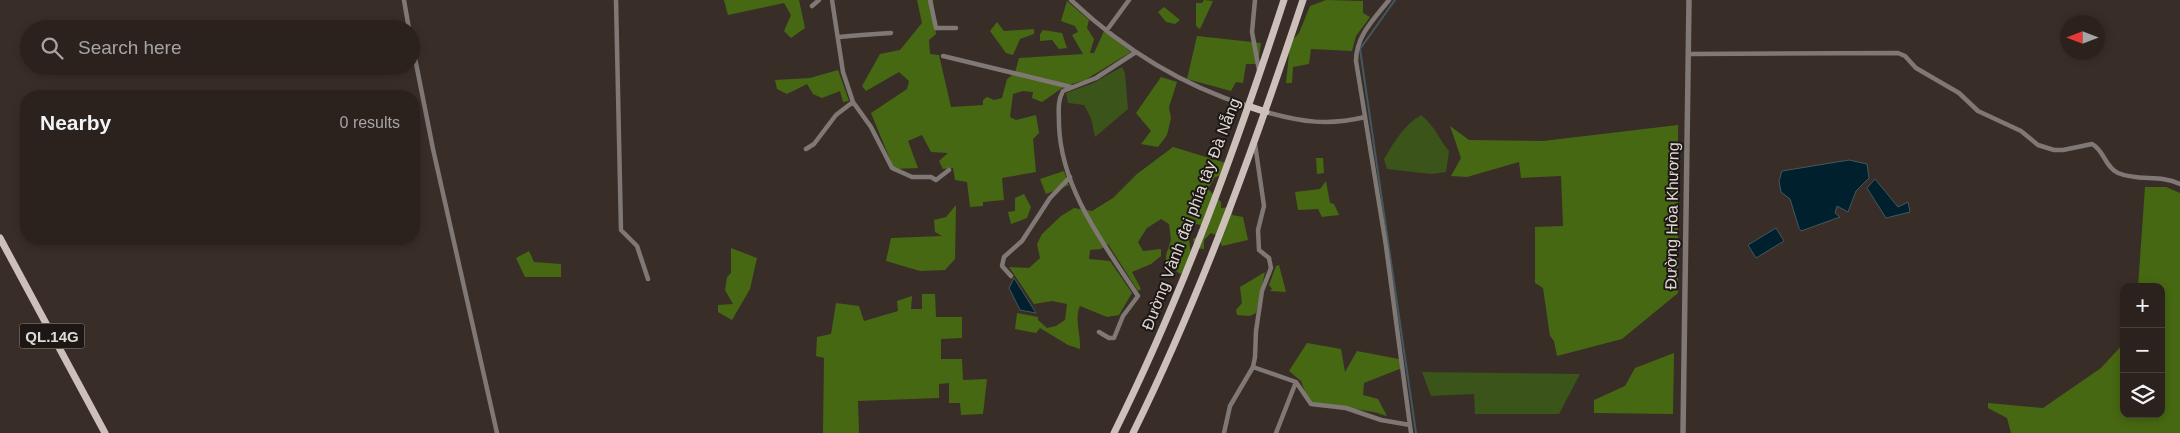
<!DOCTYPE html>
<meta charset="utf-8">
<style>
:root{--surface:#2b221e;--page:#332a27;--text:#f1f3f6;--muted:#a6a4a4;--line:#473f3c}
body{margin:0;font-family:Arial,sans-serif;background:var(--page);color:var(--text)}
.controls{position:absolute;right:15px;bottom:15px;display:grid;overflow:hidden;border-radius:10px;box-shadow:0 2px 8px #0003}
.controls button{width:45px;height:45px;display:grid;place-items:center;padding:0;border:0;border-bottom:1px solid var(--line);background:var(--surface);color:var(--text);font:25px sans-serif}
.compass{position:absolute;left:2060px;top:15px;width:45px;height:45px;border-radius:50%;background:var(--surface);box-shadow:0 2px 8px #0003;rotate:270deg}
.list{margin:0;padding:0;list-style:none}
h2{display:flex;justify-content:space-between;align-items:center;height:65px;margin:0;padding:0 20px;font-size:21px}
h2 small{font-size:16px;font-weight:400;color:var(--muted)}
.icon{flex:none;width:28px;height:28px;fill:none;stroke:currentColor;stroke-width:2;stroke-linecap:round;stroke-linejoin:round}
.map{position:relative;flex:none;width:2180px;height:433px;overflow:hidden}
.search{position:absolute;background:var(--surface);box-shadow:0 2px 8px #0003;left:20px;top:20px;width:400px;height:55px;display:flex;align-items:center;gap:12px;box-sizing:border-box;padding:0 18px;border-radius:28px;color:var(--muted);font-size:19px}
.panel{position:absolute;background:var(--surface);box-shadow:0 2px 8px #0003;left:20px;top:90px;width:400px;height:155px;border-radius:20px}
.map>svg:first-child{display:block}
.green{fill:#3b541a}
.forest{fill:#476812}
.water{fill:#00202e;stroke:#435760}
.lines{fill:none;stroke-linecap:round;stroke-linejoin:round}
.stream{stroke:#435760;stroke-width:2}
.minor{stroke:#7f7875;stroke-width:4.5}
.tertiary{stroke:#7f7875;stroke-width:5.5}
.primary{stroke:#cdc0ba;stroke-width:7}
.labels{text-anchor:middle;dominant-baseline:central;stroke-width:4;stroke-linejoin:round;paint-order:stroke}
.shield{fill:#1c1714;stroke:#a59e9a;stroke-width:1}
.shield-label{font-size:15px;font-weight:bold;fill:#e0d8d4}
.street-label{font-size:16px;fill:#e0d8d4;stroke:#1c1714}
</style>
<div class="map">
<svg width="2180" height="433" viewBox="0 0 2180 433">
<rect width="100%" height="100%" fill="#392d28"/>
<path class="green" d="M1122,67l3,6 3,36 -33,28 -4,-19 -7,-13 -16,-2 -2,-10 25,-9z
M1421,115c13,10 18,24 28,36l-3,21 -15,2 -44,-5 -3,-10c10,-17 20,-34 37,-44z
M1422,372l158,2 -21,40h-84l-1,-20 -43,2z"/>
<path class="forest" d="M724,0h75l6,28 -14,10 -7,-7 7,-16 -7,-12 -56,12z
M917,0h16l3,34 -7,6 1,14 9,1 12,52 32,-2v-5l4,-3 7,3 8,-2 5,-19 8,-6 4,-15 64,-4 -11,-19 6,-3 -3,-6 -14,-5 6,-20 22,19 -2,8 7,11 -4,14h4l10,-22 27,21 -46,28 -20,6 -23,16 -10,-4 1,-6 -10,-1 -10,3 -3,23 6,3 20,-5 3,18 -6,6 3,33 -34,6 2,22 -21,2v4l-13,1 -3,-25 -12,-2 -2,-12 -10,1 -4,-8 9,-8 -17,-1 -9,-17 -14,6 10,27 -24,1 -23,-56 36,-24 2,-8 -10,-9 -33,19 -4,-5 18,-32 20,-4 22,-27z
M1204,0l9,1 -13,28 -4,-3v-23h6z
M1326,0l37,1v12l7,4 -14,19 -4,15 -41,-2 -2,15 -16,3 -1,16h-6l4,-40 9,-10 11,-27z
M1164,7l16,13 -5,4 -9,-2 -8,-10z
M997,22l7,9 30,-2v5l-14,5 -7,16 -7,-2 -16,-22z
M1043,30l19,3 5,15 -8,1 -7,-9 -12,1v-7z
M1197,36l64,7 -3,21h-12l-3,19 -7,-1 -5,9 -44,-12z
M838,70l11,31 -6,1 -3,-11 -18,7 -9,-4 -6,-10 -20,10 -10,-5 -2,-9 35,-2z
M1161,77l16,5 -8,25 2,11 -4,17 -9,12 -17,-3 10,-13 -15,-18z
M1678,125v168l-56,46 -65,17 -3,-15 -4,-5 -7,-48 -8,-5v-56l28,-1 -2,-50 -40,2 -2,-16 -52,15 -16,-1 10,-18 -11,-32 19,14 74,1z
M1173,147l53,16 -3,12 -8,2 -7,12 13,13v6l12,-1 -1,8 11,2 5,23 -26,6 -4,-10 -7,-3 -7,7v9l-9,-1 -2,-9 13,-7v-5l-9,-3 -10,4 6,36 -13,10 -14,-11v-8l5,-15 -2,-16 -8,-5 -14,9 -9,14 5,9 18,-2v7l-10,8 -19,8 9,17 -3,2 -30,-47 -7,5 -11,1 -1,9 21,2 22,32 -13,22 -12,2 -27,-11c-6,13 1,28 0,43l-12,-4 -28,-17 -4,5 -21,-4 2,-16 21,4v3l9,8 9,-2 9,-6 2,-16 -15,-3 -18,3 -25,-37 20,1 11,-10 -3,-14 5,-10 19,-18 13,-8 18,3 21,-13 24,-24z
M1316,158h7l1,15 -7,1z
M1064,171l5,14 -23,9 -6,-15z
M1326,181l4,22 4,1 5,11 -17,2 -4,-8 -20,1 -3,-18 25,-3z
M2145,187h21l14,6v240h-169l-4,-15 -19,-10v-5l55,5 58,-40 23,-25v71h37v-127h-23z
M1024,194l7,13 -4,11 -16,6 -3,-12 7,-1v-13z
M956,205l-1,54 -10,11 -25,1 -34,-10 5,-23 51,-2 -7,-4 -1,-12 12,-3z
M731,248l26,10 -7,31 -18,31 -14,-8v-7l15,-1 -8,-14 2,-13 4,-4z
M529,251l5,11 27,2v13h-36l-9,-19z
M1279,265l7,27 -16,-1 2,-2 -3,-4 7,-19z
M1265,272l-9,41 -6,3 -13,-1 -1,-5 6,-7 -2,-16z
M922,294h13l1,23h26v21l-21,1v20h21l1,21 24,-1 -4,35 -22,1 -1,-12h-11v-20l-10,1v14l-81,3 1,32h-36l1,-75 -8,-2 1,-19 14,-3 5,-31 23,3 5,15 34,-10 -1,-10 15,-5 -1,13h11z
M1307,343l34,6 4,23 12,-21 42,8 3,9 -38,15 -1,12 15,4 9,17 -13,-4 -65,-10 -8,-21 -12,-10z
M1674,353l-1,61 -79,-1v-13l31,-14 10,-18z"/>
<path class="water" d="M1849,160l18,4 2,14 -13,13 -8,21 -11,-6 -2,7 5,4 -39,14 -2,-3 -9,-29 -9,-7 -2,-11 3,-10z
M1875,179l23,28 10,-5 2,10 -24,6 -19,-30z
M1776,228l8,13 -28,17 -8,-13z
M1014,278l22,35 -16,-3 -11,-22z"/>
<g class="lines">
<path class="stream" d="M1395,0l-35,49 56,384"/>
<path class="minor" d="M404,0l5,29
M616,0l5,230 16,16 11,33
M832,0l11,72 10,30 18,25 21,41 20,9h19l5,3 13,-10
M930,0l6,28h20
M1071,0c51,48 110,85 177,106
M1255,0l-3,32 7,38
M1389,0c-15,19 -33,36 -33,61l30,185 25,187
M812,6l7,-6
M1107,30l22,-30
M839,37c18,-2 34,-3 52,-4
M411,38l22,111 64,284
M1689,54l209,-1 7,3 11,12 43,25 19,18 43,20 17,14 16,5h9l29,-6c12,6 13,23 26,29 22,9 41,1 62,11
M943,56l128,31
M1266,112c36,10 62,14 99,5
M806,149l8,-5 22,-29 17,-13
M1011,276l-9,-10 2,-9 18,-16 28,-43 20,-21
M1099,332l10,6h5l9,-22 15,-20c-34,-52 -77,-107 -79,-171 0,-13 -2,-23 4,-34l33,-13 40,-26
M1253,367l43,15 15,22 35,4 35,12 29,5
M1224,433l6,-27 23,-39 2,-10 1,-26 6,-40 9,-23 -2,-10 -10,-8 -1,-20 6,-24 -9,-62
M1276,433l20,-51"/>
<path class="tertiary" d="M1683,433l6,-433"/>
<path class="primary" d="M1248,106l18,6
M0,238l105,195
M1114,433c69,-139 122,-286 170,-433
M1133,433c69,-140 121,-286 170,-433"/>
</g>
<g class="labels">
<rect class="shield" x="19.5" y="323.5" width="65" height="25" rx="4"/>
<g class="shield-label">
<text x="52" y="336">QL.14G</text>
</g>
<g class="street-label">
<text transform="translate(1191 214) rotate(-69)">Đường Vành đai phía tây Đà Nẵng</text>
<text transform="translate(1672 216) rotate(-89)">Đường Hòa Khương</text>
</g>
</g>
</svg>
<div class="controls">
<button>+</button>
<button>−</button>
<button><svg class="icon" aria-label="layers" viewBox="0 0 24 24"><path d="M12 4l9 5-9 5-9-5zM3 14l9 5 9-5"/></svg></button>
</div>
<svg class="compass" viewBox="-18 -18 36 36"><path d="M0-13l5 13h-10z" fill="#e53935"/><path d="M0 13l5-13h-10z" fill="#a6a4a4"/></svg>
<div class="search"><svg class="icon" aria-label="search" viewBox="0 0 24 24"><circle cx="10" cy="10" r="6"/><path d="M15 15l6 6"/></svg>Search here</div>
<section class="panel">
<h2>Nearby<small>0 results</small></h2>
<ul class="list">
</ul>
</section>
</div>
